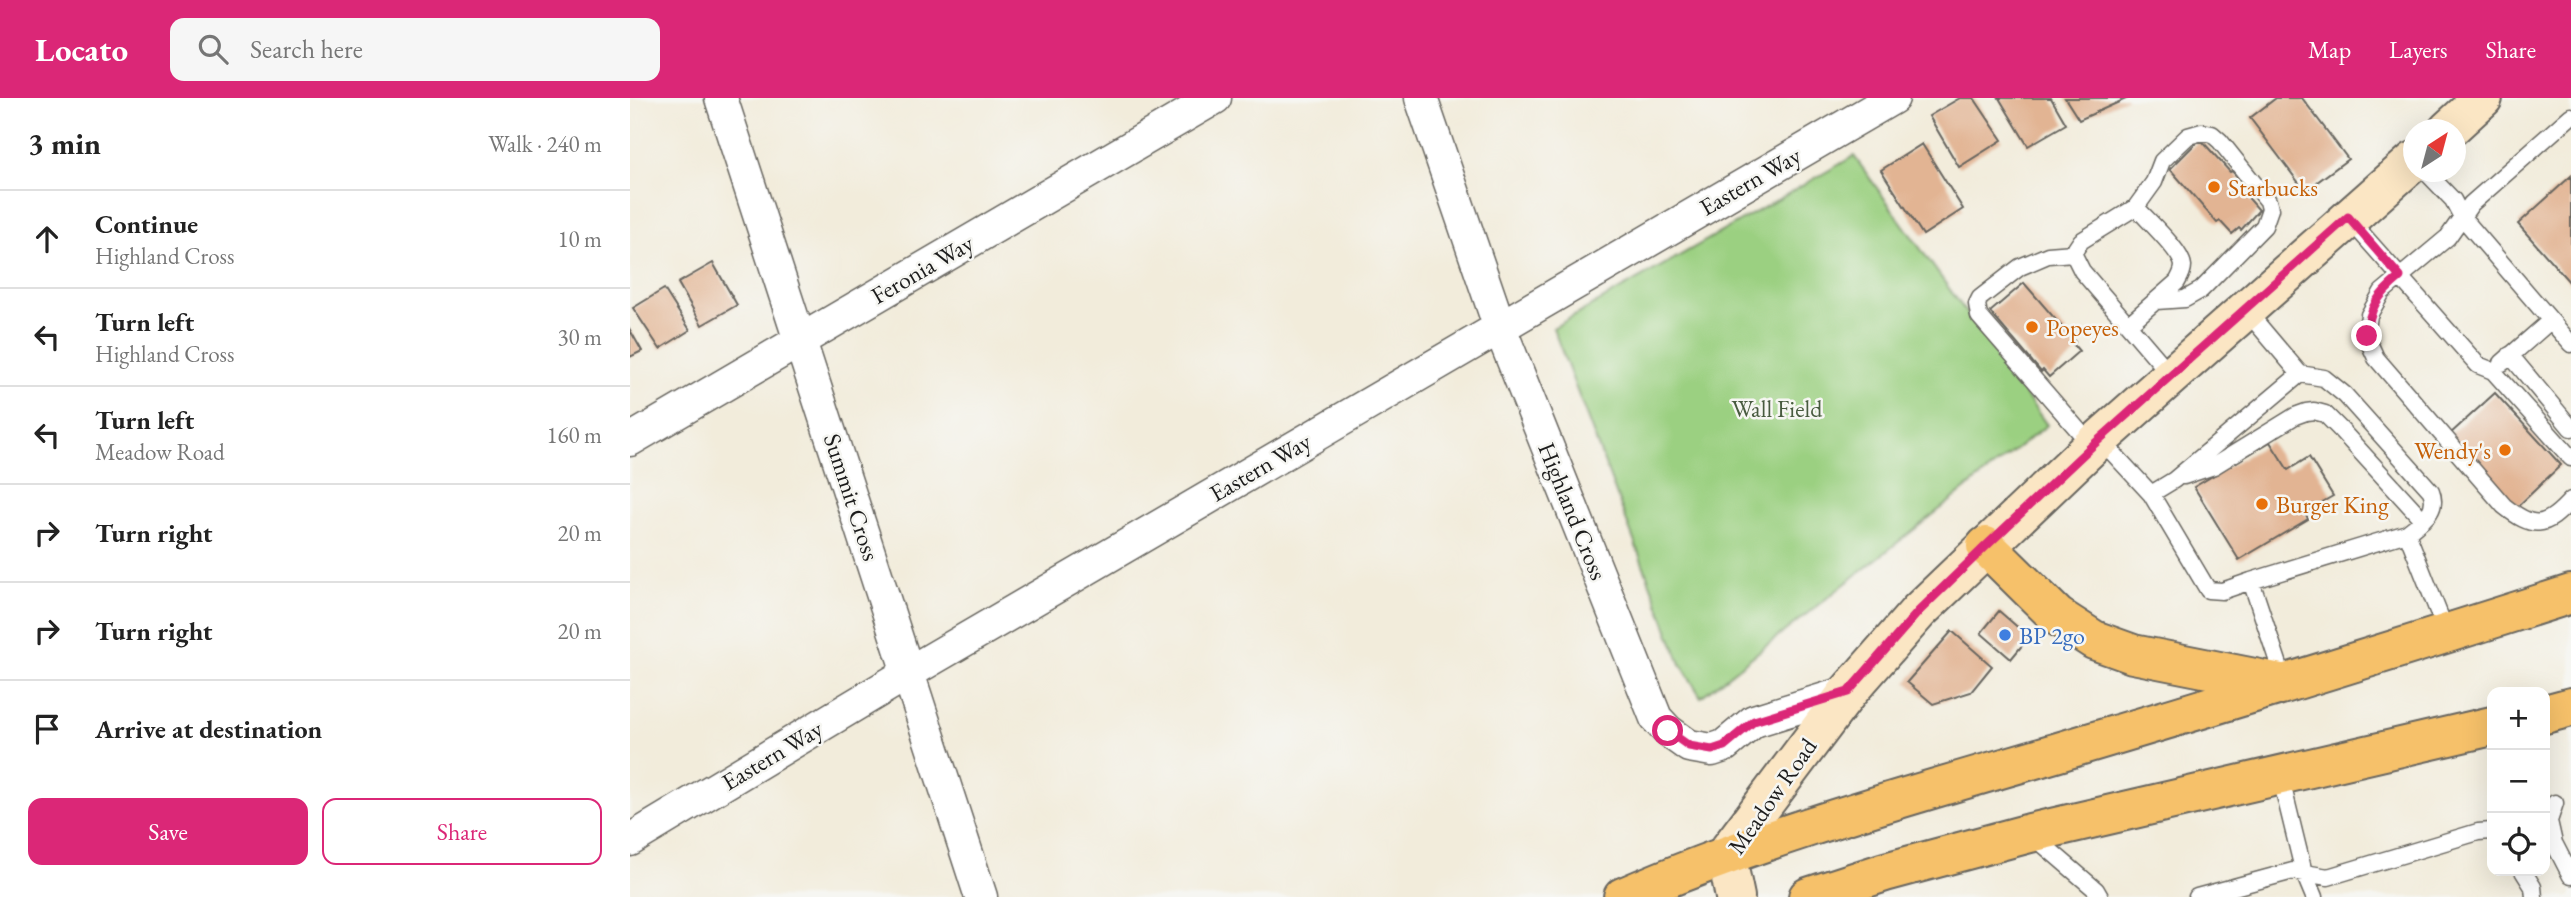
<!DOCTYPE html>
<meta charset="utf-8">
<style>
:root{--surface:#fff;--page:#f6f6f6;--text:#222;--muted:#767676;--line:#e0e0e0;--accent:#db2777}
body{margin:0;font-family:"EB Garamond",serif;background:var(--page);color:var(--text)}
.controls{position:absolute;right:21px;bottom:21px;display:grid;overflow:hidden;border-radius:14px;box-shadow:0 7px 28px #0002}
.controls button{width:63px;height:63px;display:grid;place-items:center;padding:0;border:0;border-bottom:2px solid var(--line);background:var(--surface);color:var(--text);font:35px sans-serif}
.compass{position:absolute;left:1773px;top:21px;width:63px;height:63px;border-radius:50%;background:var(--surface);box-shadow:0 7px 28px #0002;rotate:36deg}
.stop{position:absolute;width:21px;height:21px;margin:-16px;border:5px solid #db2777;border-radius:50%;background:#fff}
.stop.end{background:#db2777;border-color:#fff;box-shadow:0 2px 7px #0008}
.list{margin:0;padding:0;list-style:none}
h2{display:flex;justify-content:space-between;align-items:center;height:91px;margin:0;padding:0 28px;font-size:30px}
h2 small{font-size:23px;font-weight:400;color:var(--muted)}
.list li{display:grid;grid-template-columns:46px 1fr auto;gap:21px;align-items:center;box-sizing:border-box;height:98px;padding:0 28px;border-top:2px solid var(--line)}
.list b{display:block;font-size:26px;white-space:nowrap}
.list p{margin:0;font-size:23px;white-space:nowrap;color:var(--muted)}
.list em{font-size:23px;font-style:normal;color:var(--muted)}
.actions{display:flex;gap:14px;padding:21px 28px}
.actions a{flex:1;padding:16px 0;border:2px solid var(--accent);border-radius:14px;text-align:center;font-size:24px;color:var(--accent)}
.actions .main{background:var(--accent);color:#fff}
.icon{flex:none;width:38px;height:38px;fill:none;stroke:currentColor;stroke-width:2;stroke-linecap:round;stroke-linejoin:round}
.map{position:relative;flex:none;width:1941px;height:799px;overflow:hidden}
header{display:flex;align-items:center;gap:42px;box-sizing:border-box;height:98px;padding:0 35px;background:var(--accent);color:#fff}
header strong{font-size:33px}
nav{display:flex;gap:38px;margin-inline-start:auto;font-size:24px}
.search{width:490px;height:63px;background:var(--page);display:flex;align-items:center;gap:18px;box-sizing:border-box;padding:0 24px;border-radius:14px;color:var(--muted);font-size:26px}
main{display:flex}
aside{flex:1;background:var(--surface)}
.map>svg:first-child{display:block}
.green{fill:#9bd081;stroke:#5c764e;stroke-width:2}
.building{fill:#e2b493}
.lines{fill:none;stroke-linecap:round;stroke-linejoin:round}
.lane-casing{stroke:#67655f;stroke-width:19}
.street-casing{stroke:#67655f;stroke-width:35}
.secondary-casing{stroke:#67655f;stroke-width:42}
.highway-casing{stroke:#67655f;stroke-width:42}
.lane{stroke:#fff;stroke-width:16}
.street{stroke:#fff;stroke-width:32}
.secondary{stroke:#fbe6c4;stroke-width:38}
.highway{stroke:#f6c16b;stroke-width:38}
.route{stroke:#db2777;stroke-width:9}
.food-dot{fill:#e8710a;stroke:#f6f6f2;stroke-width:2.5}
.shop-dot{fill:#3f7fe0;stroke:#f6f6f2;stroke-width:2.5}
.labels{text-anchor:middle;dominant-baseline:central;stroke-width:5;stroke-linejoin:round;paint-order:stroke}
.street-label{font-size:24px;fill:#1c1c1c;stroke:#f6f6f2}
.food-label{font-size:24px;fill:#c56008;stroke:#f6f6f2;text-anchor:start}
.park-label{font-size:24px;fill:#485b3f;stroke:#f6f6f2}
.shop-label{font-size:24px;fill:#366cbe;stroke:#f6f6f2;text-anchor:start}
</style>
<header>
<strong>Locato</strong>
<div class="search"><svg class="icon" aria-label="search" viewBox="0 0 24 24"><circle cx="10" cy="10" r="6"/><path d="M15 15l6 6"/></svg>Search here</div>
<nav><a>Map</a><a>Layers</a><a>Share</a></nav>
</header>
<main>
<aside>
<h2>3 min<small>Walk · 240 m</small></h2>
<ul class="list">
<li><svg class="icon" aria-label="ahead" viewBox="0 0 24 24"><path d="M12 20V5M6 11l6-6 6 6"/></svg><div><b>Continue</b><p>Highland Cross</p></div><em>10 m</em></li>
<li><svg class="icon" aria-label="left" viewBox="0 0 24 24"><path d="M17 20v-9H6M10 6l-5 5 5 5"/></svg><div><b>Turn left</b><p>Highland Cross</p></div><em>30 m</em></li>
<li><svg class="icon" aria-label="left" viewBox="0 0 24 24"><path d="M17 20v-9H6M10 6l-5 5 5 5"/></svg><div><b>Turn left</b><p>Meadow Road</p></div><em>160 m</em></li>
<li><svg class="icon" aria-label="right" viewBox="0 0 24 24"><path d="M7 20v-9h11M14 6l5 5-5 5"/></svg><div><b>Turn right</b></div><em>20 m</em></li>
<li><svg class="icon" aria-label="right" viewBox="0 0 24 24"><path d="M7 20v-9h11M14 6l5 5-5 5"/></svg><div><b>Turn right</b></div><em>20 m</em></li>
<li><svg class="icon" aria-label="arrive" viewBox="0 0 24 24"><path d="M6 21V4h12l-3 4 3 4H6"/></svg><div><b>Arrive at destination</b></div></li>
</ul>
<div class="actions"><a class="main">Save</a><a>Share</a></div>
</aside>
<div class="map">
<svg width="1941" height="799" viewBox="0 0 1941 799">
<rect width="100%" height="100%" fill="#f6f6f2"/>
<filter id="ink" filterUnits="userSpaceOnUse"><feTurbulence type="fractalNoise" baseFrequency=".0143" numOctaves="2"/><feDisplacementMap in="SourceGraphic" scale="14" xChannelSelector="R" yChannelSelector="G"/><feConvolveMatrix kernelMatrix="1 2 1 2 8 2 1 2 1" color-interpolation-filters="sRGB"/></filter>
<filter id="wash" filterUnits="userSpaceOnUse"><feTurbulence type="fractalNoise" baseFrequency=".00686" numOctaves="4" result="noise"/><feDisplacementMap in="SourceGraphic" scale="28" xChannelSelector="R" yChannelSelector="G"/><feGaussianBlur stdDeviation="1.57" result="paint"/><feColorMatrix in="noise" values="0 0 0 0 0 0 0 0 0 0 0 0 0 0 0 0 0 1.4 0 .05"/><feComposite in="paint" operator="in"/></filter>
<g filter="url(#wash)">
<rect width="100%" height="100%" fill="#f2ecdb"/>
<path class="green" d="M1224,58l193,269 -346,272 -20,-33 -128,-336z"/>
<g id="blocks">
<path class="building" d="M1330,0h14l28,42 -43,27 -30,-51z
M1369,0h52l15,26 -38,22z
M1435,0h63l-49,22z
M1646,0h26l46,61 -43,32 -55,-73z
M1567,44h6l27,30 2,-1 10,11 -2,2 6,7 -2,2 15,17 -18,20 -2,-2 -7,6 -12,-13 -3,2 -47,-54z
M1292,46l41,65 -40,26 -42,-65z
M1941,78v108l-53,-60z
M83,165l24,42 -35,20 -24,-42z
M1394,185l51,59 -2,2 6,7 -30,26 -6,-7 -2,2 -51,-60z
M34,191l26,41 -30,19 -27,-41z
M0,232l12,21 -12,6z
M1865,295l66,72 -46,44 -65,-75z
M1640,344l18,28 21,-13 24,39 -28,16 3,7 -69,41 -45,-73z
M1369,513l30,26 -18,22 -30,-26z
M1322,533l40,35 -21,26 -38,12 -26,-22z"/>
</g>
</g>
<g filter="url(#ink)">
<use href="#blocks" fill-opacity="0" stroke="#67655f" stroke-width="2"/>
<g class="lines">
<defs>
<path id="lane" d="M1941,18l-100,88 -23,33 -66,55 -13,23 -3,21 10,22 128,148c29,23 41,23 67,-6
M1796,74l27,28 9,17 109,127
M1506,109l18,-25 8,-21 26,-25 14,-4 10,2 8,7 48,60 2,8 -6,17 -63,64 -16,9 -29,2
M1719,121l129,146 15,6 78,87
M1443,155l-25,2 -28,12 -40,31 -3,6 2,12 113,130
M1615,211l55,65
M1498,227l49,-43c3,-5 6,-10 6,-16 -1,-15 -37,-47 -47,-59l-55,34 -8,12 9,18 89,104
M1880,257l61,73
M1872,265l48,-42
M1470,341l51,55 23,-14 126,-106 24,4 21,17 86,96c8,20 -9,30 -24,42l40,101
M1554,378l30,-10 81,-50 11,-4 8,-1 11,3 14,14 84,92
M1521,396l57,96 14,1 29,-10 34,102
M1621,483l156,-48
M1650,677l24,98 10,24
M1925,705l-6,18 5,22 17,33
M1402,737l64,55 4,7
M1893,773l10,16 1,10
M1567,799l96,-26 35,6 150,-45 14,-1"/>
<path id="street" d="M91,0l260,799
M791,0l79,230 156,390 12,13 21,15 23,4 12,-4 30,-25 94,-29
M0,342l585,-342
M0,742l278,-167 985,-575"/>
<path id="secondary" d="M1818,32l35,-32
M1105,799l-9,-43 122,-162 71,-81 173,-165 322,-285"/>
<path id="highway" d="M1356,448l71,70 37,24 39,14 147,29
M1915,616l26,-7
M993,799c139,-61 286,-101 432,-144 172,-51 344,-104 516,-159
M1178,799l77,-25 145,-39 462,-107"/>
</defs>
<use href="#lane" class="lane-casing"/>
<use href="#street" class="street-casing"/>
<use href="#secondary" class="secondary-casing"/>
<use href="#highway" class="highway-casing"/>
<use href="#lane" class="lane"/>
<use href="#street" class="street"/>
<use href="#secondary" class="secondary"/>
<use href="#highway" class="highway"/>
</g>
</g>
<g class="lines" filter="url(#ink)">
<path class="route" d="M1038,633l21,15 23,4 12,-4 30,-25 94,-29 71,-81 67,-65 106,-100 256,-229 52,60c-22,18 -31,30 -33,59"/>
</g>
<g class="food-dot">
<circle cx="1584" cy="89" r="7"/>
<circle cx="1402" cy="229" r="7"/>
<circle cx="1875" cy="352" r="7"/>
<circle cx="1632" cy="406" r="7"/>
</g>
<circle class="shop-dot" cx="1375" cy="537" r="7"/>
<g class="labels">
<g class="street-label">
<text transform="translate(1120 83) rotate(-30)">Eastern Way</text>
<text transform="translate(292 171) rotate(-30)">Feronia Way</text>
<text transform="translate(630 369) rotate(-30)">Eastern Way</text>
<text transform="translate(222 399) rotate(72)">Summit Cross</text>
<text transform="translate(943 413) rotate(68)">Highland Cross</text>
<text transform="translate(142 657) rotate(-31)">Eastern Way</text>
<text transform="translate(1142 698) rotate(-55)">Meadow Road</text>
</g>
<g class="food-label">
<text x="1598" y="89">Starbucks</text>
<text x="1416" y="229">Popeyes</text>
<text x="1861" y="352" text-anchor="end">Wendy's</text>
<text x="1646" y="406">Burger King</text>
</g>
<g class="park-label">
<text x="1147" y="310">Wall Field</text>
</g>
<g class="shop-label">
<text x="1389" y="537">BP 2go</text>
</g>
</g>
</svg>
<div class="controls">
<button>+</button>
<button>−</button>
<button><svg class="icon" aria-label="locate" viewBox="0 0 24 24"><circle cx="12" cy="12" r="6"/><path d="M12 2v4M12 18v4M2 12h4M18 12h4"/></svg></button>
</div>
<svg class="compass" viewBox="-18 -18 36 36"><path d="M0-13l5 13h-10z" fill="#e53935"/><path d="M0 13l5-13h-10z" fill="#767676"/></svg>
<div class="stop" style="left:1038px;top:633px"></div>
<div class="stop end" style="left:1737px;top:238px"></div>
</div>
</main>
